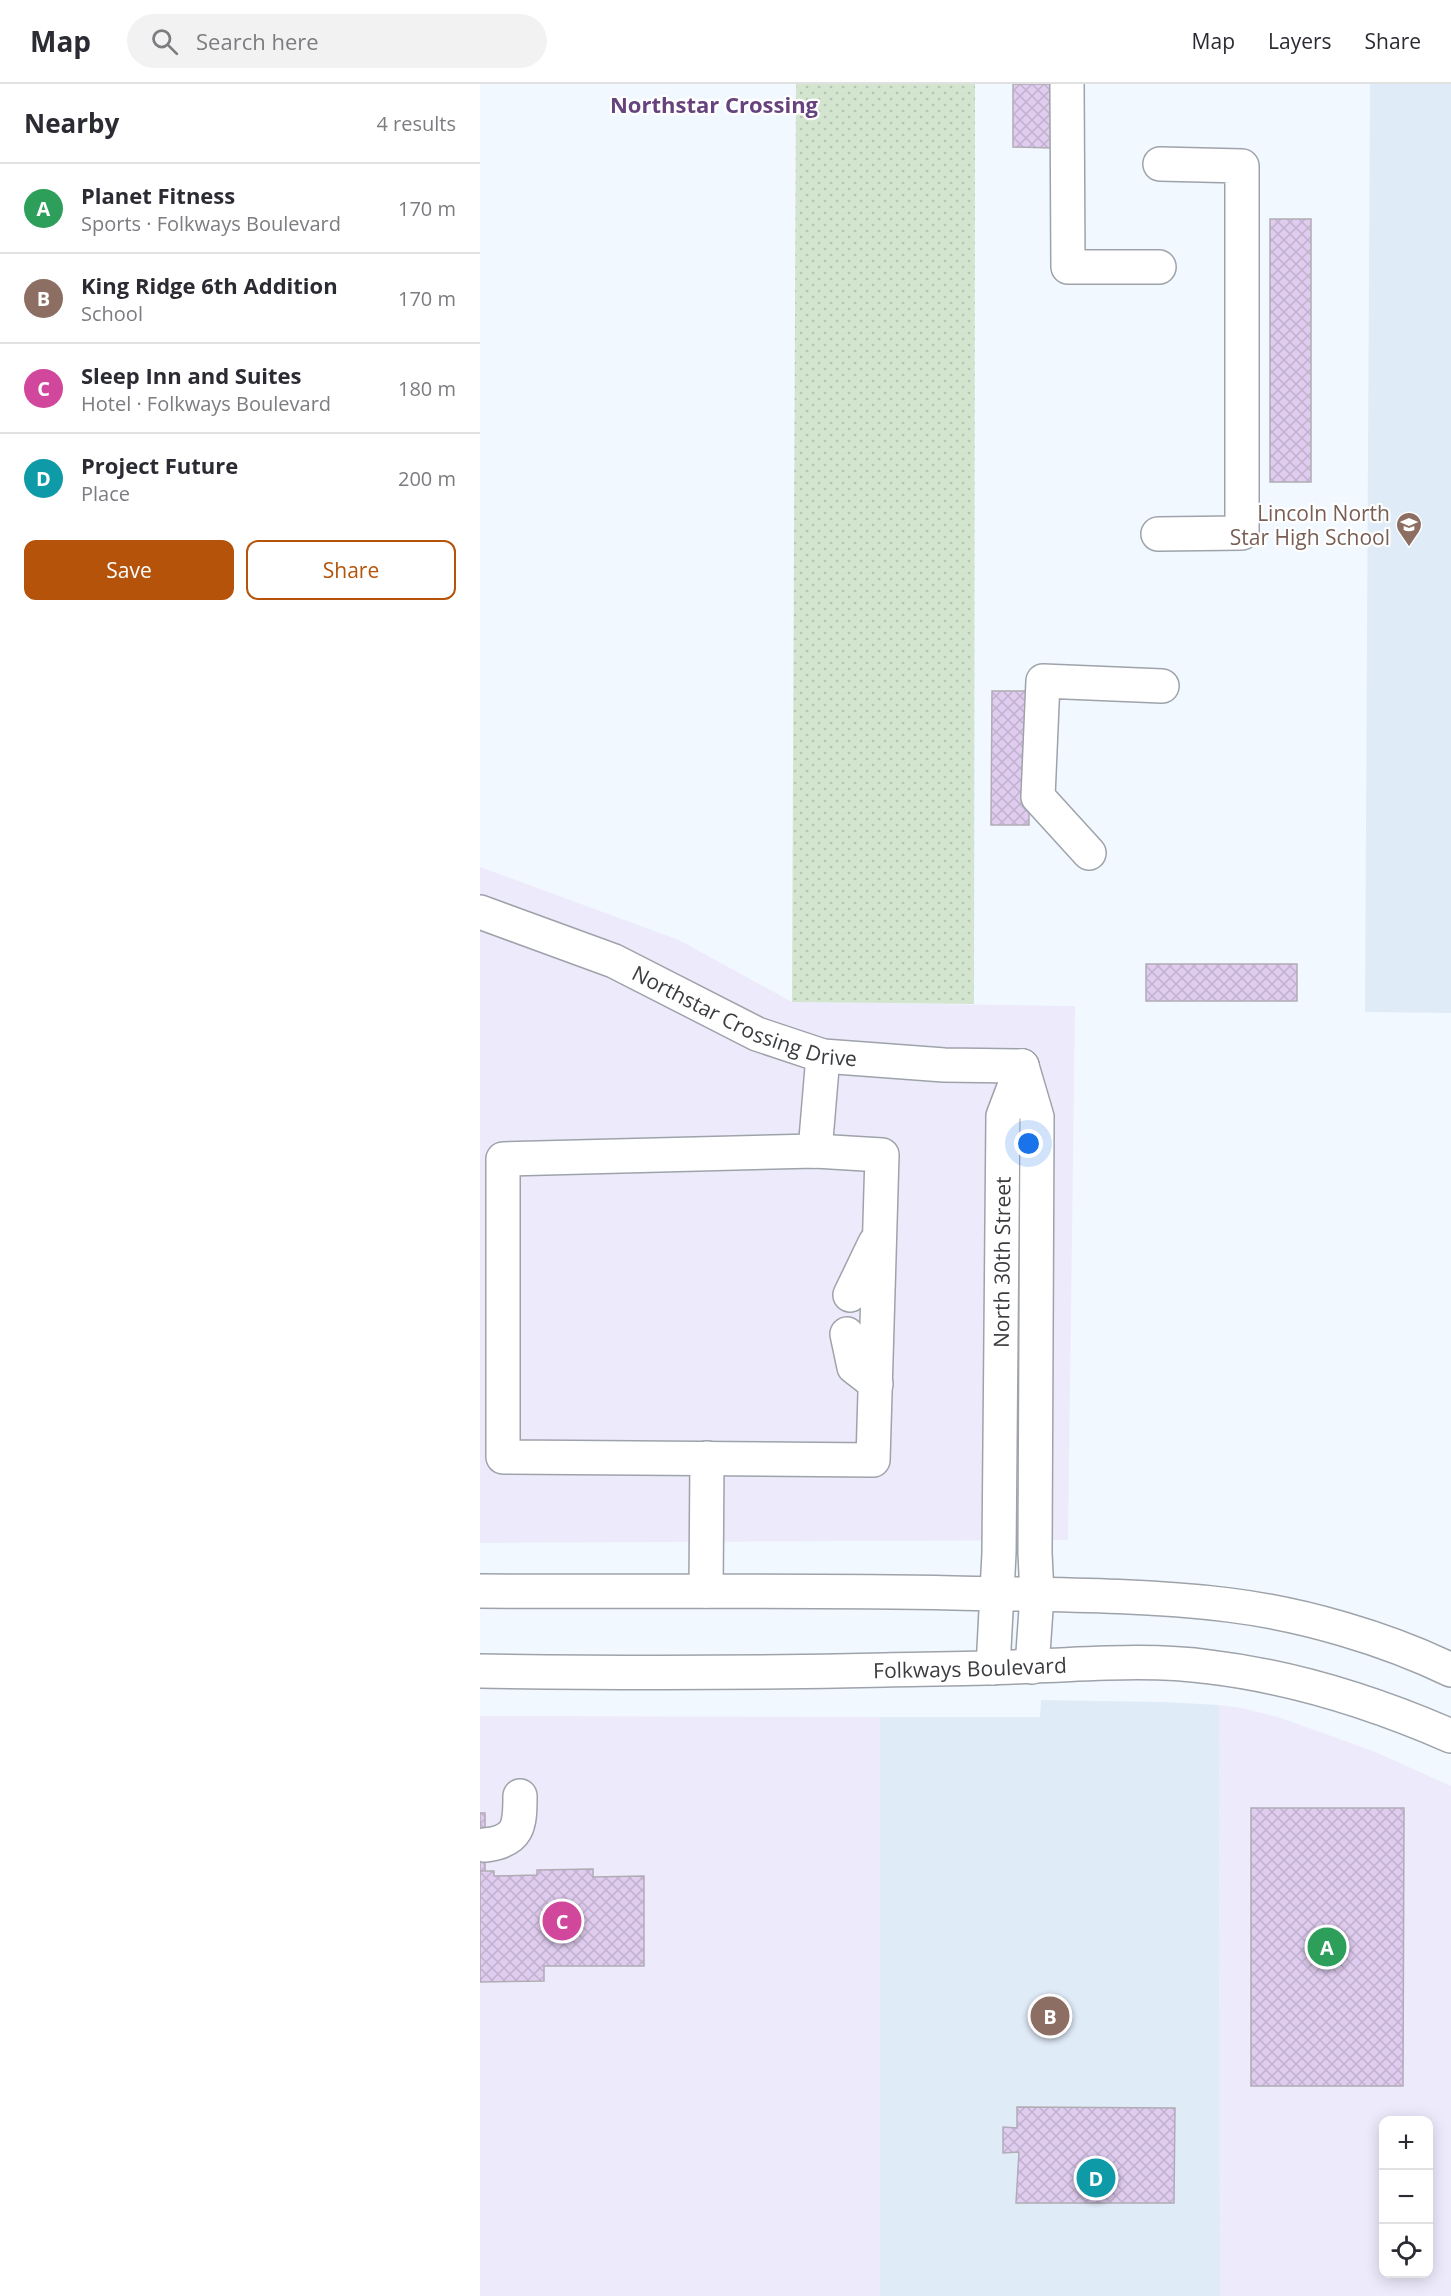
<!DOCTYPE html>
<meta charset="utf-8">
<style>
:root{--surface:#fff;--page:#f2f2f3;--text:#2b2b33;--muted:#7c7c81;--line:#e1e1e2;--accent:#b45309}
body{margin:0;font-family:"Open Sans",sans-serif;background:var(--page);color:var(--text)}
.controls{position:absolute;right:18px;bottom:18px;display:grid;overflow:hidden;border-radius:12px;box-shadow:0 3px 15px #0003}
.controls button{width:54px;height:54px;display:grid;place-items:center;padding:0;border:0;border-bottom:2px solid var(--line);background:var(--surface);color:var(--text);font:30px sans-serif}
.you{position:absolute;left:549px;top:1060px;width:21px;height:21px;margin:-15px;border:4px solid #fff;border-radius:50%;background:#1a73e8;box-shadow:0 0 0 9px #1a73e833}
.badge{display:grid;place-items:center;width:39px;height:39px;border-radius:50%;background:var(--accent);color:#fff;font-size:20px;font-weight:700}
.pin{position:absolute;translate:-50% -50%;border:3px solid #fff;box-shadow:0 2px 6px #0006}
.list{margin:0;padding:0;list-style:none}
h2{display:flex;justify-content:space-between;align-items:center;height:78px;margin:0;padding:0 24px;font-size:26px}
h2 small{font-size:20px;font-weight:400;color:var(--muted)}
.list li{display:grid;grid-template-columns:39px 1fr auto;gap:18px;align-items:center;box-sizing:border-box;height:90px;padding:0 24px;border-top:2px solid var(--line)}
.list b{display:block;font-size:22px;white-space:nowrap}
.list p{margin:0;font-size:20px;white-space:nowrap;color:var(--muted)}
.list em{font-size:20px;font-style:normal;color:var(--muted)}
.actions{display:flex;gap:12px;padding:18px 24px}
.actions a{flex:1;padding:14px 0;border:2px solid var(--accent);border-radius:12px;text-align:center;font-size:21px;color:var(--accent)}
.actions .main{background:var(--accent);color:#fff}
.icon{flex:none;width:33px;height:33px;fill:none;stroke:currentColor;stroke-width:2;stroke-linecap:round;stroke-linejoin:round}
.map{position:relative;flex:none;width:971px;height:2212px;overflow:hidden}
header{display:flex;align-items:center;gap:36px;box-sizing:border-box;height:84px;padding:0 30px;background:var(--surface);border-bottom:2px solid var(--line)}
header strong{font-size:28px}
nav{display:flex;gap:33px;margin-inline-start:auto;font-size:21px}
.search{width:420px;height:54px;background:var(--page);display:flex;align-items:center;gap:15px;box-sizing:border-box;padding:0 21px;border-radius:33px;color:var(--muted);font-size:22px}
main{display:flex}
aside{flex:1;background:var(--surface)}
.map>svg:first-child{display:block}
.commercial{fill:#edeafc;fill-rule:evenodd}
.built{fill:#e0ebf8}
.grass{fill:url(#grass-dots)}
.building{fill:url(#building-cross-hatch);stroke:#b0acb4;stroke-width:1.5}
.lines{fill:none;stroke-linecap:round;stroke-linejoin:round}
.minor-casing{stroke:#9ea3aa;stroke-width:36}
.minor{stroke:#fff;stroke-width:33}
.labels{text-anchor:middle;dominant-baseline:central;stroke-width:4.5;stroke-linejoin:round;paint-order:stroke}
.education-label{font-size:21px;fill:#785e54;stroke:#fff;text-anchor:end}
.street-label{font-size:21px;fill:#3a3c3f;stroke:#fff}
.neighbourhood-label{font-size:22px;font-weight:bold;fill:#67437e;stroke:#fff}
</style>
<header>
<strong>Map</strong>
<div class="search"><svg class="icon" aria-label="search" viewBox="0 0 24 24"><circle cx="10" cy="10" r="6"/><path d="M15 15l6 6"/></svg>Search here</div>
<nav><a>Map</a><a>Layers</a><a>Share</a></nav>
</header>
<main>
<aside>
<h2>Nearby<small>4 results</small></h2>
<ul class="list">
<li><span class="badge" style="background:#2e9e5b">A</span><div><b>Planet Fitness</b><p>Sports · Folkways Boulevard</p></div><em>170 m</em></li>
<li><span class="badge" style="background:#8d6e63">B</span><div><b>King Ridge 6th Addition</b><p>School</p></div><em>170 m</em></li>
<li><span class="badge" style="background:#d1479c">C</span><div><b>Sleep Inn and Suites</b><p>Hotel · Folkways Boulevard</p></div><em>180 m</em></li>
<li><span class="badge" style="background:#0f9aa8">D</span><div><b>Project Future</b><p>Place</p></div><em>200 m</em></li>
</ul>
<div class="actions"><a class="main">Save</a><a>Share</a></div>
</aside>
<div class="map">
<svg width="971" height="2212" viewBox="0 0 971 2212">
<defs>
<pattern id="grass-dots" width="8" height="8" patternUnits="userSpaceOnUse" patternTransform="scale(1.5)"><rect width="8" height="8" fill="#d3e5cf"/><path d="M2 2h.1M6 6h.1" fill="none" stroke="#b6c5b3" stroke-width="1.8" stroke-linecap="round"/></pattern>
<pattern id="building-cross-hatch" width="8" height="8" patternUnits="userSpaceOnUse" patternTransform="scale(1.5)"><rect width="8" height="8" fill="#e0ccef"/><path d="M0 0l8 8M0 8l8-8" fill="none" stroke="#c1b0ce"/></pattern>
</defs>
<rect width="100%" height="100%" fill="#f2f8ff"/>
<path class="commercial" d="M0,783l199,73 113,62 283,4 -7,534 -588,3z
M739,1621l23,3 36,9 95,34 78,35v510h-231zM904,2036h44v154h-44z
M0,1632l400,1v579h-400z"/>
<path class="built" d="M890,0h81v929l-86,-1z
M561,1616l124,2 54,3 1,591h-340v-579h160z"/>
<path class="grass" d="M316,0h179l-1,920 -182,-2z"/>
<path class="building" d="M533,0h38v64l-38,-1z
M790,135h41v263h-41z
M512,607h37v134h-38z
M666,880h151v37h-151z
M771,1724h153l-1,278h-152z
M0,1729h5v58h-5z
M113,1785v8l51,-1v90h-100v15l-64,1v-111h14v5l43,-1v-5z
M537,2023l158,1 -1,95h-158l3,-51 -16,1v-26l14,1z"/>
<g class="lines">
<defs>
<g id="minor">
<path d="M587,0l1,183h91"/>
<path d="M678,450l84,-1v-367l-82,-2"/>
<path d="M609,769l-51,-56 5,-116 119,5"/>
<path id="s1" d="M0,828l134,49 143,73 66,22 121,9 78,1"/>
<path d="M542,982l15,51 -2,436 2,42 -5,72"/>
<path d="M335,1067l67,4 -9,305 -370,-3v-298z"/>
<path d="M335,1067l8,-95"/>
<path d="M370,1211l25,-52"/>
<path d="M367,1250l7,33 22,17"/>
<path d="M0,1507c158,1 316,-1 473,2 92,2 185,1 276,12 73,9 156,33 222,65"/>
<path d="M226,1507l1,-133"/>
<path id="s2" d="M513,1584l6,-115 4,-437 19,-50"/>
<path id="s3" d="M0,1587c135,2 270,2 405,-1 49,-1 98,-1 148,-4 59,-2 118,-7 177,1 84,10 163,35 241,69"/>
<path d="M5,1761c34,-4 35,-19 35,-49"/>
</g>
</defs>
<use href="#minor" class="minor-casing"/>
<use href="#minor" class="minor"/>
</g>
<defs>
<symbol id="school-pin" viewBox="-11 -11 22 30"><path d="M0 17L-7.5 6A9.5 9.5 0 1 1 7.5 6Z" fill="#8d6e63" stroke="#fff"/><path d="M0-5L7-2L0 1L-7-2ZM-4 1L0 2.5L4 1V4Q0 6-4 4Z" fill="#fff"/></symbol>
</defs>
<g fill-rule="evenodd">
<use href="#school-pin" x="914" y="426" width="30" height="40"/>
</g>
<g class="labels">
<g class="education-label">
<text x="910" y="429">Lincoln North<tspan x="910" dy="24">Star High School</tspan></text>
</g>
<g class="street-label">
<text stroke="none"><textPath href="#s1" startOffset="286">Northstar Crossing Drive</textPath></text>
<text stroke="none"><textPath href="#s2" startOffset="406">North 30th Street</textPath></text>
<text stroke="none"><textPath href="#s3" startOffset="490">Folkways Boulevard</textPath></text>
</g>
<g class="neighbourhood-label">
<text x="234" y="20">Northstar Crossing</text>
</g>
</g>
</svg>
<div class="controls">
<button>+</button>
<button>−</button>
<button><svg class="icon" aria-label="locate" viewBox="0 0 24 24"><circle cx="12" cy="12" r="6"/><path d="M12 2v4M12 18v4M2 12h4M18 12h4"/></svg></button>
</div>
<div class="you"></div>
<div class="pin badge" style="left:847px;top:1863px;background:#2e9e5b">A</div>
<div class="pin badge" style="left:570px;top:1932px;background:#8d6e63">B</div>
<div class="pin badge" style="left:82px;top:1837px;background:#d1479c">C</div>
<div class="pin badge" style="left:616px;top:2094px;background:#0f9aa8">D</div>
</div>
</main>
